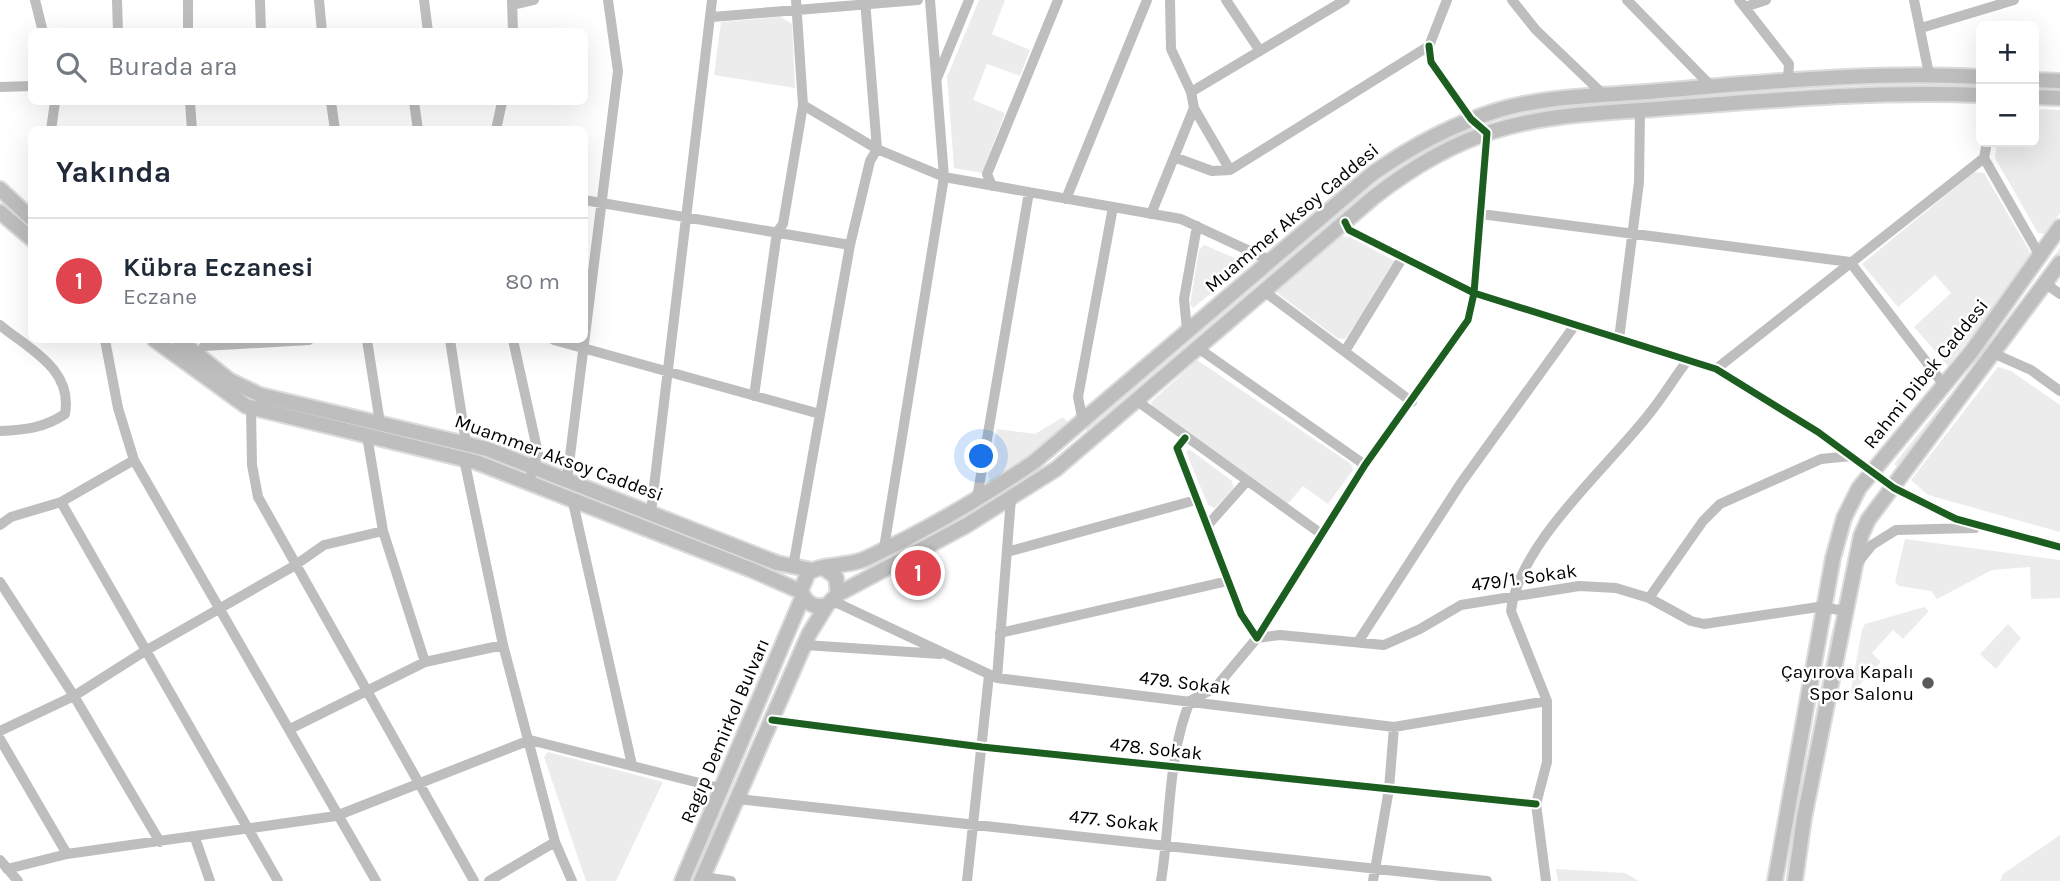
<!DOCTYPE html>
<html lang="tr">
<meta charset="utf-8">
<style>
:root{--surface:#fff;--page:#f2f2f3;--text:#1f2937;--muted:#747a83;--line:#e0e1e3;--accent:#1a73e8}
body{margin:0;font-family:Karla,sans-serif;background:var(--page);color:var(--text)}
.controls{position:absolute;right:21px;top:21px;display:grid;overflow:hidden;border-radius:10px;box-shadow:0 7px 28px #0002}
.controls button{width:63px;height:63px;display:grid;place-items:center;padding:0;border:0;border-bottom:2px solid var(--line);background:var(--surface);color:var(--text);font:35px sans-serif}
.you{position:absolute;left:982px;top:457px;width:24px;height:24px;margin:-18px;border:5px solid #fff;border-radius:50%;background:#1a73e8;box-shadow:0 0 0 10px #1a73e833}
.badge{display:grid;place-items:center;width:46px;height:46px;border-radius:50%;background:var(--accent);color:#fff;font-size:23px;font-weight:700}
.pin{position:absolute;translate:-50% -50%;border:4px solid #fff;box-shadow:0 2px 7px #0006}
.list{margin:0;padding:0;list-style:none}
h2{display:flex;justify-content:space-between;align-items:center;height:91px;margin:0;padding:0 28px;font-size:30px}
h2 small{font-size:23px;font-weight:400;color:var(--muted)}
.list li{display:grid;grid-template-columns:46px 1fr auto;gap:21px;align-items:center;box-sizing:border-box;height:126px;padding:0 28px;border-top:2px solid var(--line)}
.list b{display:block;font-size:26px;white-space:nowrap}
.list p{margin:0;font-size:23px;white-space:nowrap;color:var(--muted)}
.list em{font-size:23px;font-style:normal;color:var(--muted)}
.icon{flex:none;width:38px;height:38px;fill:none;stroke:currentColor;stroke-width:2;stroke-linecap:round;stroke-linejoin:round}
.map{position:relative;flex:none;width:2060px;height:881px;overflow:hidden}
.search{position:absolute;background:var(--surface);box-shadow:0 7px 28px #0002;left:28px;top:28px;width:560px;height:77px;display:flex;align-items:center;gap:18px;box-sizing:border-box;padding:0 24px;border-radius:10px;color:var(--muted);font-size:26px}
.panel{position:absolute;background:var(--surface);box-shadow:0 7px 28px #0002;left:28px;top:126px;width:560px;height:217px;border-radius:10px}
.map>svg:first-child{display:block}
.green{fill:#ececec}
.lines{fill:none;stroke-linecap:round;stroke-linejoin:round}
.major-casing{stroke:#dbdbdb;stroke-width:18}
.minor{stroke:#bebebe;stroke-width:10}
.major{stroke:#bebebe;stroke-width:14}
.cycleway-casing{stroke:#fff;stroke-width:11}
.cycleway{stroke:#1b5e20;stroke-width:7}
.poi-dot{fill:#595959;stroke:#fff;stroke-width:2.5}
.labels{text-anchor:middle;dominant-baseline:central;stroke-width:5;stroke-linejoin:round;paint-order:stroke}
.street-label{font-size:19px;fill:#000;stroke:#fff}
.poi-label{font-size:19px;fill:#000;stroke:#fff;text-anchor:end}
</style>
<div class="map">
<svg width="2060" height="881" viewBox="0 0 2060 881">
<rect width="100%" height="100%" fill="#fff"/>
<path class="green" d="M979,0h26l-13,34 38,16 -10,26 -33,-12 -14,36 32,13 -23,60 -28,-5 -7,-91z
M781,17l11,7 3,64 -81,-13 7,-53z
M1880,80l101,3v5l-125,-2 -354,36 -2,-5 66,-12z
M2034,109l26,1v103l-14,21 -8,-1 -43,-75 2,-16h37z
M1467,129l2,4 -98,57 -282,242 -4,-3 281,-241 55,-38z
M1974,172l10,1 49,84 -85,109 -34,-39 37,-34 -16,-18 -37,32 -36,-43z
M1341,236l9,1 45,24v6l-50,72 -8,-1 -61,-46z
M1204,245l38,16 2,5 -51,42 -3,-4 9,-54z
M2060,248v8l-7,10 -60,81 -96,119 -3,-2 95,-118z
M1197,360l154,104 2,6 -25,34 -25,-18 -16,19 -134,-96 -2,-7z
M1998,367l13,4 49,34v127l-132,-37 -17,-15z
M1063,417l7,8 -79,57 -3,-6 9,-47 38,5z
M1189,449l43,32 2,7 -19,20 -7,-3 -22,-53z
M1905,539l155,21v38l-29,1 -1,-32 -38,3 -55,29 -6,-8 -32,-5 -4,-4z
M1924,607l5,4 -26,28 -10,-9 -21,23 9,9 -31,33 12,-65 3,-6z
M2008,624l13,14 -25,31 -16,-15z
M1832,629l4,1 -46,251h-4l3,-33z
M548,752l115,30 -47,99h-30l-42,-124z
M2060,835v46h-60l3,-7z
M1556,869l69,4 14,8h-81z"/>
<g class="lines">
<defs>
<path id="major" d="M2034,80l26,1
M2034,97l26,1
M0,189l32,30
M0,212l32,27
M155,340l91,66 230,56 276,108 50,22
M179,340l50,40 31,15 227,54 290,114 35,7
M825,569l11,8 2,17 -11,11c-13,4 -22,-2 -26,-15l7,-17c15,-10 39,-6 57,-14 58,-27 116,-61 169,-97l338,-288c40,-28 80,-50 127,-64 50,-15 107,-14 159,-19 108,-9 214,-20 323,-14
M838,594l129,-69 89,-56 318,-272c36,-28 77,-53 120,-66 56,-18 116,-18 174,-23 105,-8 208,-17 313,-13
M682,881l121,-285
M701,881l108,-247 18,-29
M1775,881l58,-323 11,-40 15,-30 113,-137 88,-124
M1795,881l9,-63 57,-282 7,-16 192,-257"/>
</defs>
<use href="#major" class="major-casing"/>
<path class="minor" d="M35,0l8,32
M117,0l1,32
M188,0v32
M260,0l1,32
M319,0l3,32
M424,0l4,32
M512,0l1,32
M1170,0l1,49 20,43 3,16 36,62 199,-124 18,-46
M1226,0l34,51
M1512,0l24,30 69,66
M1627,0l85,87
M1739,0l50,64 -1,15
M1914,0l15,74
M513,5l21,-5
M1745,7l21,-7
M712,17l206,-17
M1921,28l93,-28
M937,78l32,-78
M0,87l32,-1
M1191,92l154,-92
M190,102l2,28
M331,102l4,28
M414,102l4,28
M803,105l74,44 67,28 237,42 88,41
M51,130l4,-28
M496,130l6,-28
M1987,142l-3,16 56,98
M1174,157l38,14 18,-1
M992,186l-5,-12 71,-174
M1066,199l81,-199
M584,200l266,45
M1151,214l43,-106
M1481,214l369,48 94,123
M1345,222l4,8 125,63 242,76 102,63 76,56 62,31 104,28
M2046,284l14,10
M1265,292l147,110
M0,325c30,25 73,44 65,89 -21,14 -40,16 -65,17
M1187,330l-3,-31 13,-73
M1619,339l20,-157 1,-71
M105,340l13,68 16,52 242,421
M367,340l13,83
M450,340l16,103
M513,340l25,113 -9,28
M554,340l266,74
M204,346l105,-6
M1198,348l167,117
M1345,351l58,-94
M1995,354l36,16 29,21
M1716,369l268,-211
M754,396l23,-164 6,-8 20,-119 -7,-105
M1137,401l183,132
M251,408l1,57 6,32 216,384
M1083,422l-5,-25 35,-190
M367,436l16,95 42,131
M1185,438l-8,10 64,166 16,24 108,-173 103,-145 6,-27 13,-160 -16,-14 -40,-57 -2,-16
M464,459l39,186 52,197 17,39
M567,480l51,-409 -10,-71
M572,498l60,267
M977,498l52,-306
M61,502l217,379
M651,512l61,-512
M0,525l11,-8 50,-15 73,-42
M1207,526l40,-45
M884,548l60,-371 -14,-177
M1007,552l189,-52
M1855,566l17,-21 24,-15 79,-2
M793,567l57,-322 20,-84 7,-12 -12,-149
M0,582l74,114 86,146
M1649,598l54,-77 17,-17 101,-45 30,-3
M833,601l164,77 397,49 153,-26
M1000,633l228,-52
M1358,642l103,-159 114,-158
M805,645l135,9
M997,678l14,-180
M1190,701l26,-14 41,-49 23,-3 104,10 36,-16 41,-24 118,-19 37,2 33,10 42,23 13,3 114,-17 30,4
M772,720l210,27 554,57
M290,729l135,-67 78,-17
M0,731l74,-35 71,-45 149,-85 30,-21 59,-14
M0,739l67,115
M738,799l749,82
M195,838l15,43
M0,860l18,21
M7,869l60,-15 269,-38 194,-76 193,49
M703,877l28,4
M489,881l66,-39
M967,881l22,-206
M1161,881c10,-60 6,-123 29,-180
M1373,881l16,-92 5,-62
M1546,881l-10,-77 11,-42v-61l-36,-90c8,-68 97,-144 138,-197 14,-17 25,-36 38,-53"/>
<use href="#major" class="major"/>
<defs>
<path id="cycleway" d="M1345,222l4,8 125,63 242,76 102,63 76,56 62,31 104,28
M1185,438l-8,10 64,166 16,24 108,-173 103,-145 6,-27 13,-160 -16,-14 -40,-57 -2,-16
M772,720l210,27 554,57"/>
</defs>
<use href="#cycleway" class="cycleway-casing"/>
<use href="#cycleway" class="cycleway"/>
</g>
<circle class="poi-dot" cx="1928" cy="683" r="7"/>
<g class="labels">
<g class="street-label">
<text transform="translate(1292 218) rotate(-40)">Muammer Aksoy Caddesi</text>
<text transform="translate(1926 374) rotate(-51)">Rahmi Dibek Caddesi</text>
<text transform="translate(559 458) rotate(20)">Muammer Aksoy Caddesi</text>
<text transform="translate(1524 578) rotate(-8)">479/1. Sokak</text>
<text transform="translate(1185 683) rotate(7)">479. Sokak</text>
<text transform="translate(725 731) rotate(-67)">Ragıp Demirkol Bulvarı</text>
<text transform="translate(1156 749) rotate(6)">478. Sokak</text>
<text transform="translate(1114 821) rotate(6)">477. Sokak</text>
</g>
<g class="poi-label">
<text x="1914" y="672">Çayırova Kapalı<tspan x="1914" dy="22">Spor Salonu</tspan></text>
</g>
</g>
</svg>
<div class="controls">
<button>+</button>
<button>−</button>
</div>
<div class="you"></div>
<div class="pin badge" style="left:918px;top:573px;background:#e0444e">1</div>
<div class="search"><svg class="icon" aria-label="search" viewBox="0 0 24 24"><circle cx="10" cy="10" r="6"/><path d="M15 15l6 6"/></svg>Burada ara</div>
<section class="panel">
<h2>Yakında<small></small></h2>
<ul class="list">
<li><span class="badge" style="background:#e0444e">1</span><div><b>Kübra Eczanesi</b><p>Eczane</p></div><em>80 m</em></li>
</ul>
</section>
</div>
